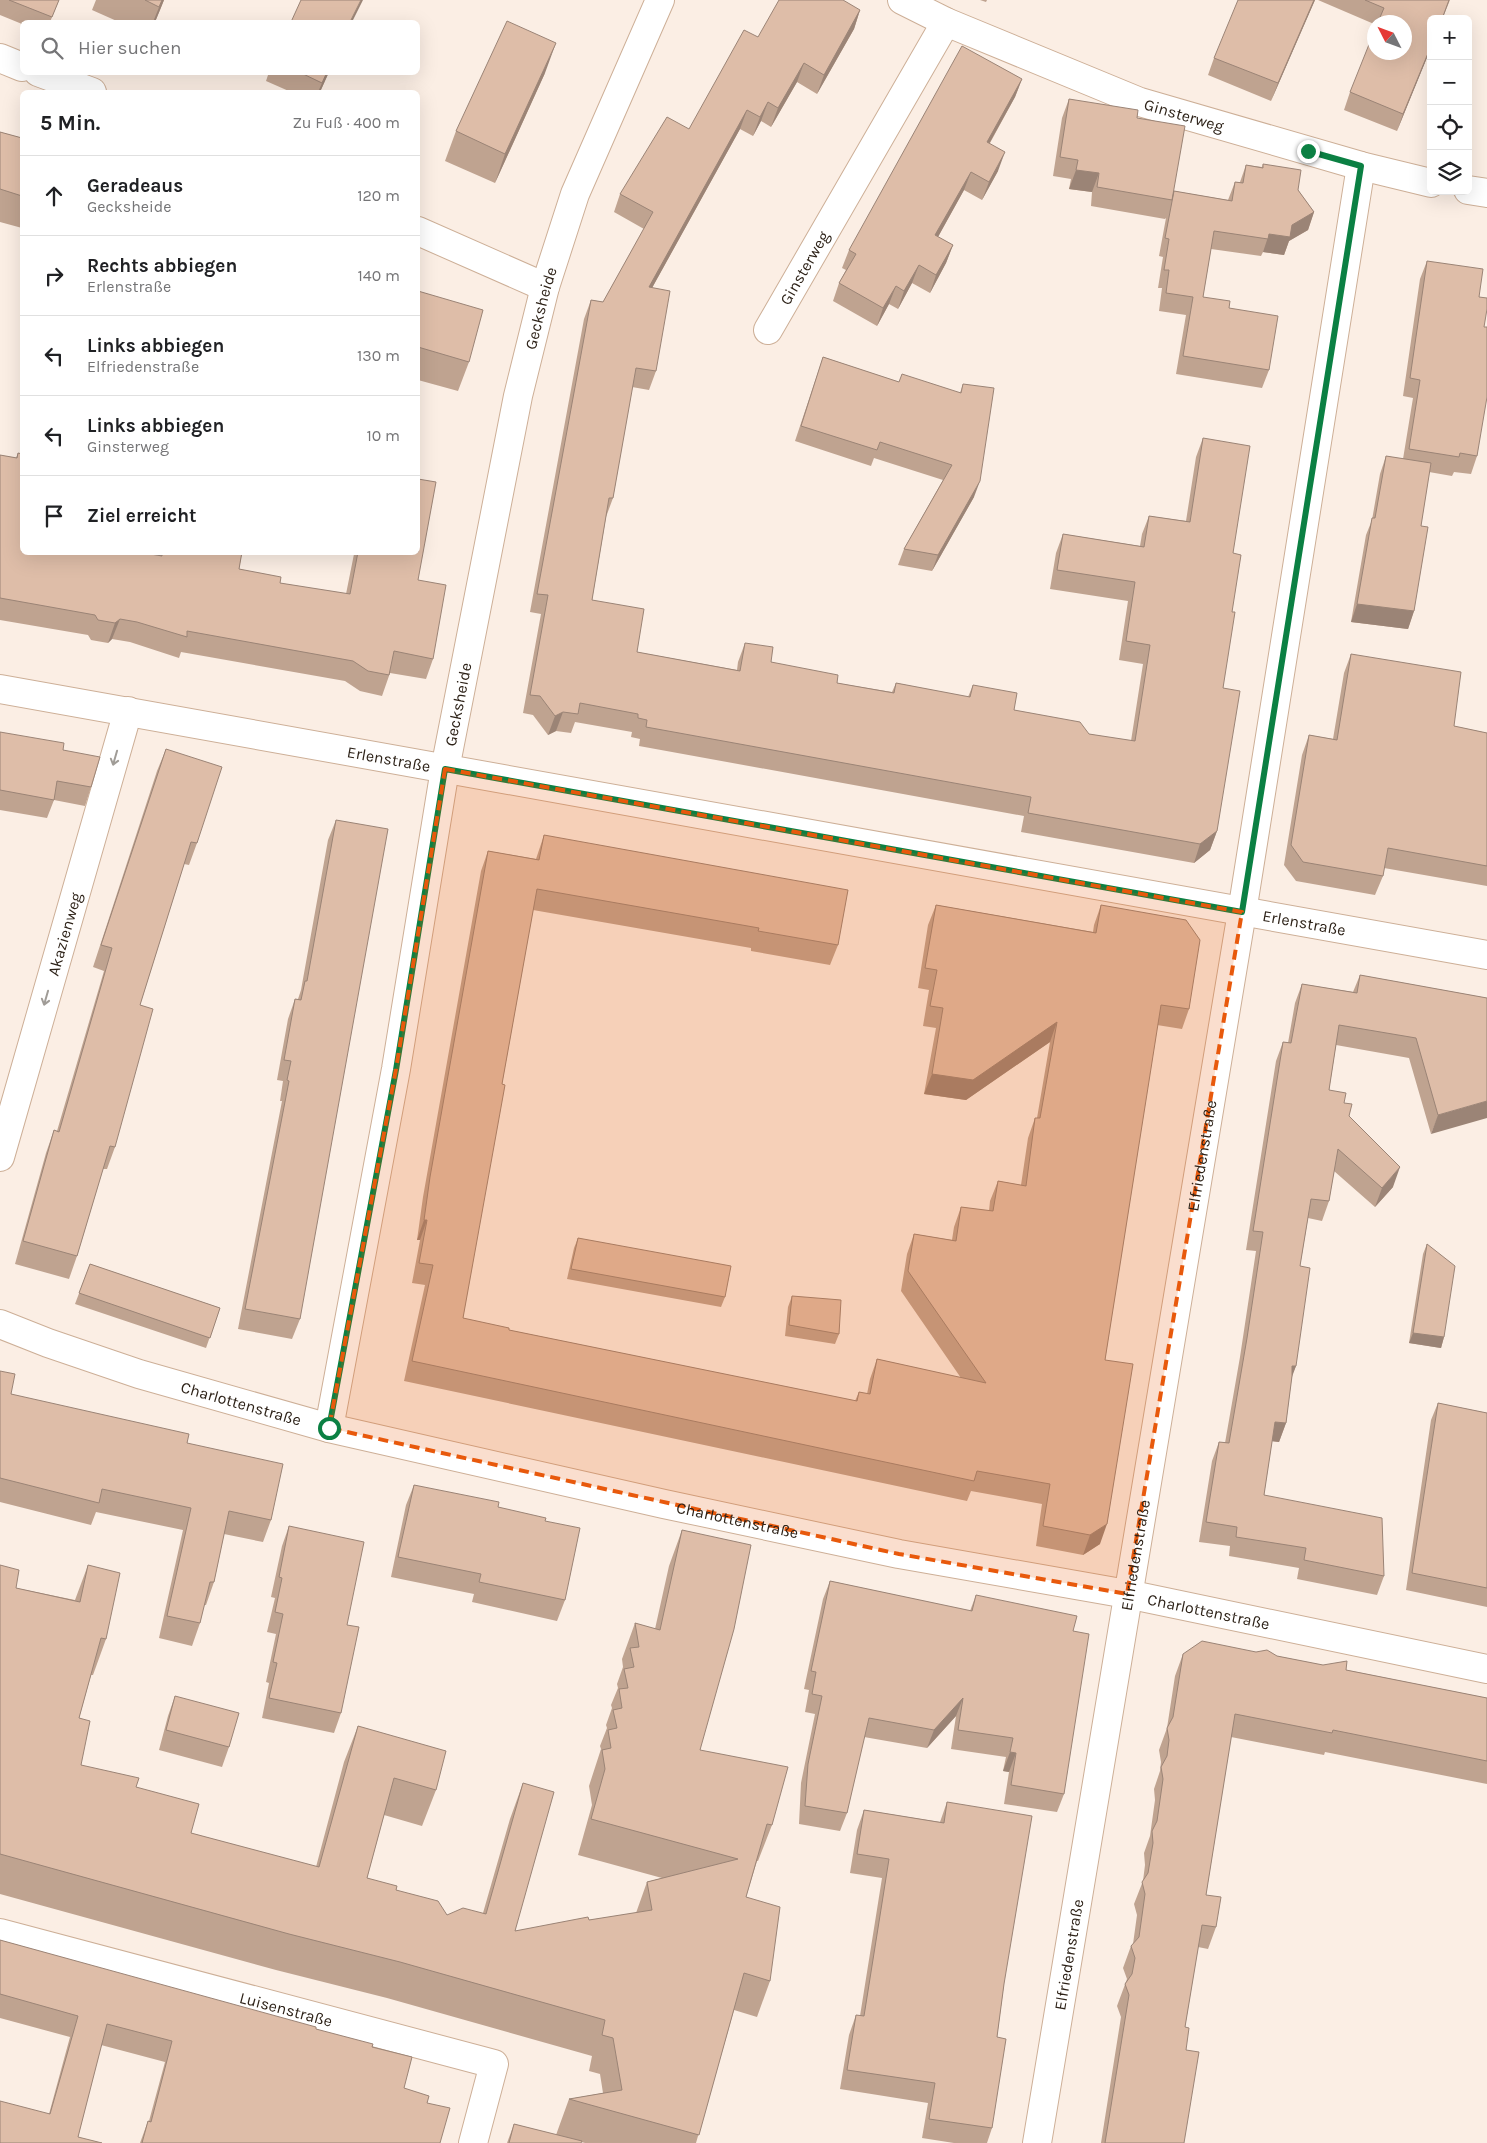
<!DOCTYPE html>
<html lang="de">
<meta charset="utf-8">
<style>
:root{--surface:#fff;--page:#f6f6f6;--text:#202124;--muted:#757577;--line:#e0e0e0}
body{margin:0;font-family:Karla,sans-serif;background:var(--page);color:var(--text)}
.controls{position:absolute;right:15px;top:15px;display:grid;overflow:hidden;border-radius:8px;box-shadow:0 5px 20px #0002}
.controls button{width:45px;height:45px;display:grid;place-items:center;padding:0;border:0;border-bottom:1px solid var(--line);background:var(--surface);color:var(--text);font:25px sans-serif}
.compass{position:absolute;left:1367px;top:15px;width:45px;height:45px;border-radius:50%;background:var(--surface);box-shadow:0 5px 20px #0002;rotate:312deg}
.stop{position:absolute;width:15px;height:15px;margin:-11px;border:4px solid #0b8043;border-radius:50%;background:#fff}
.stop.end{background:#0b8043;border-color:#fff;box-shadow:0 1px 5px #0008}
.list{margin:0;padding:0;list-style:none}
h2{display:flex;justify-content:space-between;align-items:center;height:65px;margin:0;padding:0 20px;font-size:21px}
h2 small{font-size:16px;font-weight:400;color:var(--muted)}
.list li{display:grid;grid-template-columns:32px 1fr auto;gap:15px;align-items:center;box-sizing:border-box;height:80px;padding:0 20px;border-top:1px solid var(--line)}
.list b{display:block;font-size:19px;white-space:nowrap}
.list p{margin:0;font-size:16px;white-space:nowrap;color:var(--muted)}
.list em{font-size:16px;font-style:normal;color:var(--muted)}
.icon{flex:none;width:28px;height:28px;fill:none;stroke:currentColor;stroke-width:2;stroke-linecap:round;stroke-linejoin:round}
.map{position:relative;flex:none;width:1487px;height:2143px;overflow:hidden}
.search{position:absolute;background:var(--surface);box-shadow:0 5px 20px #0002;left:20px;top:20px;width:400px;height:55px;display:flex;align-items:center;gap:12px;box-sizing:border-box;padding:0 18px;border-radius:8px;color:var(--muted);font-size:19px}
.panel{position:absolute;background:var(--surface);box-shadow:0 5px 20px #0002;left:20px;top:90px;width:400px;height:465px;border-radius:8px}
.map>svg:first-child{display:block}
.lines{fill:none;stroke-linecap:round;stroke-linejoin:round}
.street-casing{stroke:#cdaf97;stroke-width:30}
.street{stroke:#fff;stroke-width:28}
.wall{fill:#bfa390}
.shaded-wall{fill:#9b8476}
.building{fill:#debda8;stroke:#9b8476}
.oneway{stroke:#a09c97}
.route{stroke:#0b8043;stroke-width:6}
.marked{fill:#e8590c;fill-opacity:0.2;stroke:#e8590c;stroke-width:4;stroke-dasharray:10 6;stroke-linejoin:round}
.labels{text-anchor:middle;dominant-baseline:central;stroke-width:4.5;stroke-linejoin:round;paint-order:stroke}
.street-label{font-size:16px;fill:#2d2218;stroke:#fff}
</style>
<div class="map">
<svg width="1487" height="2143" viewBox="0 0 1487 2143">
<rect width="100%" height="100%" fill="#fbeee4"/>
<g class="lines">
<defs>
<g id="street">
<path id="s1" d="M902,0l44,22 194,80 221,64 70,17"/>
<path d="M0,58l22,9"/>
<path d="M38,72l54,20"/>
<path d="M1468,190l19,3"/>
<path d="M418,231l127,56"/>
<path id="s2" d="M768,330l178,-308"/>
<path id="s3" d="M0,689l1487,266"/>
<path id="s4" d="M0,1157l128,-446"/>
<path id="s5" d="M0,1324l48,19 91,31 190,54 335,76 235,50 228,40 360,75"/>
<path id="s6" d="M329,1428l67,-359 49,-300 73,-373 27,-109 30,-93 85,-194"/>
<path id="s7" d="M0,1933l494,131 -21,79"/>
<path id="s8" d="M1037,2143l205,-1231 119,-746"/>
</g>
</defs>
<use href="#street" class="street-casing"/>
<use href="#street" class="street"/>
</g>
<path class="wall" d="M0,0h59l-9,22h-28v2l-22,-9z
M96,0h68l-9,22h-36l-27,-12z
M980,0h7l-1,2z
M1315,0l-44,101 -63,-26 6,-17z
M1318,0h132l-53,131 -53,-21 6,-18 54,-70h-30v2z
M860,10l-6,19 -37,65 -20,-12 -26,45 -10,-6 -8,15 -13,-7 -88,159 4,83 -7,19 -17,-3 -19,111 -7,19 -14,83 45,52 100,18 1,-8 7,-19 26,19 66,21 55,9 4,-9 72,14 5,-12 41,25 75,24 42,7 12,-77 -24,-4 9,-59 -78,-12 6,-36 7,-19 77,12 2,-12 7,-18 37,5 10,-64 7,-19 30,115 -1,59 -9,76 -6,143 -7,19 -16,13 -173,-31 3,-16 -385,-70 1,-7 -9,-2 1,-5 -57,-10 -4,11 -15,-2 -8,4 -15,-20 -10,-2 18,-99 -11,-2 54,-293 7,-19 12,2 41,-73 -30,-17 6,-18 69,-65 69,-92z
M269,72h60l-9,20h-29l-25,-11z
M545,73l-50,110 -50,-22 11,-30z
M1022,79l-7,18 -25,46 8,28 -16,29 -18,-10 -26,47 15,8 -7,18 -16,30 -18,-10 -14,26 -9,-5 -12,22 -44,-25 6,-18 7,-13 -4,-2 7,-18z
M1069,99l68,19 37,73 54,9 7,-18h5l6,-17 16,2 1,-3 35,26 16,22 -6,18 -19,11 -5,14 -21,-3 -2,4 -50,-7 -8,48 26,11 40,62 -7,18 -86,-14 10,-59 -27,-4 3,-23h-4l5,-31 -4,-1 7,-38 -1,1 -74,-13 1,-14 -23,-3 2,-10 -18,-3 9,-58z
M0,132l22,6v90l-22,-6z
M1427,261l52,36 5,30 -7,129 -6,18 -17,-2 -2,4 -23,-4 -8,54 -7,85 -6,18 -57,-7 15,-87 6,-15 8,-46 6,-18 17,3 10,-61 -10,-2 17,-117z
M418,291l51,71 -11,29 -40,-11z
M823,357l76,25 61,11 3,-9 11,113 -42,74 -34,-6 6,-16 39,-69 -69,-22 -3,8 -76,-25z
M18,453l4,99 137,4 1,-4h82l-3,17 41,14 66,11 8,-40 -7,-2h71v28l15,79 -7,20 -36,-6 -8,23 -22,-5 -15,-10 -164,-29 -2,6 -49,-16 -18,-3 -4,4 -17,-3 -3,-5 -88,-15v-165l16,3z
M1351,654l103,72 33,7v153l-103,-18 -1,8 -8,19 -79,-14 -12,-16 18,-110 7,-20 24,4 11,-66z
M0,732l63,18 28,37 -6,19 -31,-6 -7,18 -47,-8z
M166,749l31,94 -8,22 -5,-1 -44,141 -25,142 -8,22h-4l-26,87 -8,23 -54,-15 31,-111 8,-23 3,1 47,-160 -11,-4 64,-196z
M336,820l-36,499 -8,20 -54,-10 44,-228h-2l3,-20 -6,-1 11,-61 7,-20h3l3,-9 27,-150z
M544,835l294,110 -8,20 -79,-14v-3l-218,-38 -31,174 -39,234 46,12 346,71 4,-9 8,2 3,-15 7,-20 84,19 -60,-87 6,-37 7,-20 38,6 2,-13 7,-20 28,4 1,-10 8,-20 23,4 7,-47 7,-20h2l13,-76 -84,58 -42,-6 12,-66 -13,-2 6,-36 -11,-2 10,-63 8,-20 157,27 1,-7 7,-20 88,104 -7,20 -25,-4 -52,335 -5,184 -17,11 -47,-9 6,-42 -71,-13 -4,10 -563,-120 21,-96 -13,-2 8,-43h-3l6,-43 58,-326 7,-20 48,8z
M1360,975l127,23 -56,136 -22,-76 -73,-13 -7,45 15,13 5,13 44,71 -18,20 -41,-36 -5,30 -7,20 -14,-3 -8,48 -4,100 -4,9 -6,48 -7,19 -7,-1 -8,54 120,81 -7,19 -80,-16 2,-11 -70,-12 1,-10 -31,-4 13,-81 7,-19 6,1 15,-86 16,-106 -10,-1 30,-189 7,-19 5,1 7,-40 7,-19 51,8z
M578,1238l147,59 -4,10 -154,-28 7,-31z
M1427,1244l17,93 -3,11 -32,-5 14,-89z
M90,1264l130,44 -14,40 -131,-44z
M792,1296l47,38 -4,10 -50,-8 3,-29z
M0,1371l11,23 176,49 84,77 -8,22 -39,-8 -10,48 -8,23h-2l-4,18 -8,23 -33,-8 24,-108 -87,-18 -5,13 -91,-23z
M1438,1403l49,10v194l-81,-17 25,-170z
M414,1485l84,22 47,14 20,79 -8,21 -85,-19 2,-8 -83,-17 15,-72z
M289,1526l58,99 -6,88 -7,20 -72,-15 7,-35 -3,-1 10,-48 -9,-2 8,-34 -4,-1 11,-51z
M682,1530l18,220 72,75 -14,36h-1l-11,36 24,84 -13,36 -23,-7 -38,133h-111l-4,-1v1h-74l7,-19 42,11 13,-36 34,-6 -3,-19 -11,-3 3,-15 -205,-58 -111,-28 -276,-76v-329l16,23 59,12 13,-35 18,74 -13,36h-2l-12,43 2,47 55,22 55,46 125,34 28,-105 14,-36 78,64 -14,36 -38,-11 -17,63 29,12 51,25 36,-2 27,-94 13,-36 -8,148 121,-18 11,-31 15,-4 -84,-23 14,-50 -3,-19 12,-37 -1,-3 7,-18 -1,-3 6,-17 -1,-3 7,-17 -1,-4 6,-17 -1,-8 13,-36 20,6 14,-63z
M830,1581l140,30 6,-16 97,36 -9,163 -7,18 -53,-8 5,-32 -6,-1 3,-14 -55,-8 5,-33 -29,32 -63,-11 -17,76 -7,18 -41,-7 2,-41 14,-69 -10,-2 4,-22 -5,-1 19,-90z
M1183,1654l94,2 210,42v86l-162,-32 -1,3 -93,-18 -25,158 10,32 -8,22 -10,-2 -13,80 -1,116h-83l20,-126 -4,-11 10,-27 -4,-11 8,-22 2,-2 4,-29 -3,-11 9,-23 2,-16 -1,-12 6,-17 5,-36 -1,-11 6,-18 1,-9 -2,-12 8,-22 8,-52z
M175,1696l54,51 -7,20 -63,-17 9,-34z
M947,1802l57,182 -7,53 -5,91 -5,15h-33l-32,-5 6,-35 -88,-14 9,-54 7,-20 4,1 22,-138 -32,-5 7,-43 7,-20 76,12z
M0,1940l316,89 56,18 32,41 23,15 13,40h-300l8,-22h1l16,-59 -64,-17 -23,92 -78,6 49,-29 21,-77 -70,-19z"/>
<path class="shaded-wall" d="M162,0h2l-4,10 -5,12h-2z
M361,0h2l-11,22h-2z
M1314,0h1l-44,101 7,-18z
M860,10l-6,19 -37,65 7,-19z
M556,43l-11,30 -50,110 10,-29z
M1431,46v2l-34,83 6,-17z
M804,63l-7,19 -26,45 7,-19z
M327,72h2l-9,20h-2z
M1022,79l-7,18 -35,63 7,-18z
M768,102l-7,19 -8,15 7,-19z
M747,110l-7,19 -98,177 7,-19z
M1005,152l-7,19 -16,29 7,-18z
M1076,170l23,3 -7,19 -23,-3z
M971,172l-7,18 -35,63 6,-18z
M1314,212l-6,18 -19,11 -5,14 -21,-3 6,-18 23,-9z
M953,245l-7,18 -16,30 6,-18z
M919,265l-7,18 -14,26 6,-18z
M896,286l-7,18 -12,22 6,-18z
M980,481l-6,16 -42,74 6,-16z
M1357,604l57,7 -6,18 -57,-7z
M120,619l-8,20 -4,4 7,-20z
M563,712l-7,19 -8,4 7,-19z
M1217,831l-7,19 -16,13 6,-19z
M1057,1022l-7,20 -84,58 -42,-6 8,-20z
M1487,1101v17l-56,16 7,-19z
M1400,1167l-7,20 -18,20 7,-19z
M424,1220h3l-7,20h-3z
M1413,1333l31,4 -3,11 -32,-5z
M1292,1366h4l-7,19z
M1275,1422l11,1 -7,19 -10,-1z
M1107,1524l-7,20 -17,11 7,-20z
M963,1698l-7,18 -29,32 7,-18z
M1010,1752l6,1 -7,19 -6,-1z"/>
<path class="building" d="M9,0h50l-7,17z
M145,0h17l-3,7z
M301,0h60l-11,22h-59z
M779,0h64l17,10 -36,65 -20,-12 -26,45 -10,-6 -8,15 -13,-7 -98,177 21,4 -14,80 -20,-3 -23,130h-4l-17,102 52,9 -7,43 103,19 5,-28 28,4 -2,15 67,13 -1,8 57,10 2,-10 74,14 3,-12 44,8 -3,17 66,12 9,12 46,7 15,-96 -24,-4 9,-59 -78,-12 6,-36 81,13 5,-31 41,6 13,-84 47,8 -17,107 8,2 -9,57h3l-12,76 17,3 -23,140 -17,13 -172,-31 3,-16 -385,-70 1,-7 -9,-2v-4l-58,-11 -2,11 -15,-2 -8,4 -15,-20 -10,-1 18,-100 -11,-1 54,-294 12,2 50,-90 -33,-18 47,-77 22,12 55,-99 14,7z
M1238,0h76l-36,83 -64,-25z
M1365,0h84l-7,19h-11v27l-28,68 -53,-22 24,-60v20h30v-30h-26l6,-14z
M507,21l49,22 -51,111 -49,-23z
M962,46l60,33 -35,63 18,10 -16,30 -18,-10 -36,63 18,10 -17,30 -17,-10 -15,26 -8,-5 -13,22 -44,-25 17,-29 -7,-4z
M299,72h28l-5,11z
M1069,99l69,11 -1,8 48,8 -13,74 -75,-13 2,-14 -23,-3 2,-10 -18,-3z
M0,132l22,6v58l-22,-7z
M1263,164l38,6 -3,20 16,22 -22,13 -2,12 -21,-3 -1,5 -54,-8 -11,66 27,4 -1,7 49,8 -9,54 -86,-14 10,-59 -27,-4 3,-23h-5l5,-31 -4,-1 9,-47 58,10 3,-19 8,1 3,-18 17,3z
M1427,261l56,8 -4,28 8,1v11l-3,18h3v70l-10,59 -17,-3 -1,4 -50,-8 11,-69 -10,-2z
M418,291l65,19 -14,52 -51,-15z
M823,357l76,25 3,-8 59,19 2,-9 31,4 -14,93 -42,74 -34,-6 48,-84 -72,-23 -3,8 -76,-24z
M18,453l4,1v98h117l23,4v-4h80l-3,17 42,8 -1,6 70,11 8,-42h60v-73l18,3 -18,98 28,5 -13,74 -39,-8 -5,24 -21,-4 -15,-10 -166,-30v6l-50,-15 -17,-3 -5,4 -17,-3 -3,-5 -95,-17v-143l17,3z
M1386,456l45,7 -10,63 7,1 -14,84 -57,-7 15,-86h3z
M1351,654l110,18 -7,54 33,7v133l-99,-18 -5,28 -80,-14 -12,-17 18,-110 28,5z
M0,732l64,11 -1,7 37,7 -9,30 -34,-6 -3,19 -54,-10z
M166,749l56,18 -25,76 -6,-1 -51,163 13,4 -38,138 -5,-1 -33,110 -54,-15 31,-111 5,2 53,-184 -11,-3z
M336,820l52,9 -88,490 -55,-10 44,-228 -2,-1 4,-19 -7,-1 11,-61 6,1 4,-19h2z
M544,835l304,55 -10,55 -80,-14 1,-3 -222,-39 -35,195 3,1 -42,233 46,10v2l348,71 2,-9 11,2 7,-35 109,24 -78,-112 6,-37 42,7 5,-34 32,4 5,-30 28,5 9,-68h5l17,-96 -84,58 -41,-6 11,-66 -13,-2 7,-36 -12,-2 11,-63 160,28 5,-28 85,15 14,20 -11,69 -28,-4 -56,355 28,4 -26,160 -17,11 -47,-9 7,-42 -73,-13 -3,10 -562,-120 21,-96 -14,-2 8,-43h-3l6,-43 58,-326 51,9z
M1360,975l127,23v103l-49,14 -22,-77 -77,-13 -10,65 17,3 -2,10 8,1 -3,12 51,51 -18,21 -44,-39 -9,52 -18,-2 -11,67 10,2 -14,98h-4v10l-6,47 -11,-1 -11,73 118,23 2,58 -80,-16 2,-12 -70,-11 1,-10 -31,-5 13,-80 10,1 18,-105 16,-106 -10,-1 30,-189 8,1 11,-59 55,9z
M578,1238l153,28 -6,31 -154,-28z
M1427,1244l28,22 -11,71 -31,-4z
M90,1264l130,44 -10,30 -131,-45z
M792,1296l49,4 -2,34 -50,-9z
M0,1371l15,3 -4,20 178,40 -2,9 96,21 -12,56 -42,-9 -15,71h-4l-10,41 -33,-7 24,-108 -89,-19 -3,14 -99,-25z
M1438,1403l49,10v175l-75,-15z
M414,1485l85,17 -1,5 48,11 -1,3 35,7 -15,72 -86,-18 2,-8 -83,-17z
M289,1526l75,16 -17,83 12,2 -18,86 -72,-15 8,-35 -4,-1 10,-48 -8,-2 7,-34 -3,-1z
M682,1530l69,15 -17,84 -34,121 88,17 -16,58 -5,-1 -21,73 34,10 -10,74 -26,-8 -45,162 -130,-36 53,-9 -9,-52 -11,-3 3,-15 -205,-58 -111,-28 -289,-80v-289l19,5 -3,18 64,14 8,-37 32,8 -14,66 -5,-1 -22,80 11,3 -9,44 58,13 -3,9 63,17 -8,29 128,34 39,-141 88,25 -10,39 -42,-12 -27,100 30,8 -1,4 42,11 9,14 16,-7 23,6 37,-131 31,9 -39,139 73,-14 1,3 63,-10 -5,-28 91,-23 -147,-40 14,-50 -3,-19 9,-2 -3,-18 9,-2 -4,-18 9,-2 -3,-19 9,-1 -4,-19 10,-2 -4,-19 9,-1 -4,-24 25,7z
M830,1581l142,30 4,-16 101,21 -4,15 16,3 -25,160 -53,-9 5,-32 -6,-1 3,-14 -55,-8 5,-32 -29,32 -65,-12 -22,95 -42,-7 3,-42 14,-68 -10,-2 4,-22 -5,-1z
M1202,1641l54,11 11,-2 10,6 46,9 24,-4 -1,9 141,28v63l-154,-31 -1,3 -97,-19 -29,181 15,2 -5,30 -14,-2 -17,102 4,1 -3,22 13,2 -15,91h-79l24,-148 -4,-11 7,-10 3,-16 -4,-12 8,-9 6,-43 -3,-12 6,-9 5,-30 -1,-12 5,-10 6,-42 -2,-12 6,-11 2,-16 -2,-12 6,-11 10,-63z
M175,1696l64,17 -10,34 -63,-17z
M947,1802l85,14 -28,168 -7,53 9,2 -14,89 -63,-9 6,-36 -88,-13 9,-55 8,1 25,-157 -32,-5 7,-44 80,13z
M0,1940l316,87v2l57,15 -1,3 40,10 -8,31 25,8 -2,7 23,5 -10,35h-298l6,-22 3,1 21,-81 -65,-17 -29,113 24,6h-102v-42l50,13 28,-98 -78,-22z
M514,2124l68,17 -1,2h-72z"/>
<defs><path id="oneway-shaft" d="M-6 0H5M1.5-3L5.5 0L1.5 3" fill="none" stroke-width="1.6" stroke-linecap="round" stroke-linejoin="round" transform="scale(1.25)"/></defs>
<g class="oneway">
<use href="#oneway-shaft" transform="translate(115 758) rotate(106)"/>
<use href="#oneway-shaft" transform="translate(46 998) rotate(106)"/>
</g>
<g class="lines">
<path class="route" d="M329,1428l67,-358 49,-301 797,143 119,-746 -53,-15"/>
</g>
<path class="marked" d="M445,769l797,143 -115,682 -228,-40 -570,-126 67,-359z"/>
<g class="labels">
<g class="street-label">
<text stroke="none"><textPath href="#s1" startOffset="305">Ginsterweg</textPath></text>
<text stroke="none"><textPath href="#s2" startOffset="72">Ginsterweg</textPath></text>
<text stroke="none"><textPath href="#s6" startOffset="1140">Gecksheide</textPath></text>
<text stroke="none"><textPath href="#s6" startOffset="735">Gecksheide</textPath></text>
<text stroke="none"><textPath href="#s3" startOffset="395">Erlenstraße</textPath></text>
<text stroke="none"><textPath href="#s3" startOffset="1325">Erlenstraße</textPath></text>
<text stroke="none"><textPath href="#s4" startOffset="232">Akazienweg</textPath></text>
<text stroke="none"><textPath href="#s8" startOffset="1001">Elfriedenstraße</textPath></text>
<text stroke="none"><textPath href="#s5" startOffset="254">Charlottenstraße</textPath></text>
<text stroke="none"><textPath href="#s5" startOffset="764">Charlottenstraße</textPath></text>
<text stroke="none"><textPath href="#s8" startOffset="596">Elfriedenstraße</textPath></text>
<text stroke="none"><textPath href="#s5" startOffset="1244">Charlottenstraße</textPath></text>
<text stroke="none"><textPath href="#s8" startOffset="191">Elfriedenstraße</textPath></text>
<text stroke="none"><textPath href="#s7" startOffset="296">Luisenstraße</textPath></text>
</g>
</g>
</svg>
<div class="controls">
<button>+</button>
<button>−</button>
<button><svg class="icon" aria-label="locate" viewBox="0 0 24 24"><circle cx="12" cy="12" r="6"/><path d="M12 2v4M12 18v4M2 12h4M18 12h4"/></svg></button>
<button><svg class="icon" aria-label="layers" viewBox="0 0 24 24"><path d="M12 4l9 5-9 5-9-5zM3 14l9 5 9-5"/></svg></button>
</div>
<svg class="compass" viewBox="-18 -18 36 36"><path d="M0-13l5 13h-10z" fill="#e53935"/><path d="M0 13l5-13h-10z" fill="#757577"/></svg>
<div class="stop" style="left:329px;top:1428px"></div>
<div class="stop end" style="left:1308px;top:151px"></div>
<div class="search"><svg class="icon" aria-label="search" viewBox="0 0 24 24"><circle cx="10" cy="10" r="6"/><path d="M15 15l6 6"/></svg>Hier suchen</div>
<section class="panel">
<h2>5 Min.<small>Zu Fuß · 400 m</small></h2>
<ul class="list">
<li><svg class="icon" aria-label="ahead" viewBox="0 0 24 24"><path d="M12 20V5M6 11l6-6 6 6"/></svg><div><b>Geradeaus</b><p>Gecksheide</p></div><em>120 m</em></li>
<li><svg class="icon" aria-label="right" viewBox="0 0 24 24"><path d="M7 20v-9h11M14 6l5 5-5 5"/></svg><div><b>Rechts abbiegen</b><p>Erlenstraße</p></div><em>140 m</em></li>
<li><svg class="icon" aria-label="left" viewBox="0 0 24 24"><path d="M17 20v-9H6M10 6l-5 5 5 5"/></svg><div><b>Links abbiegen</b><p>Elfriedenstraße</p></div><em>130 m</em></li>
<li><svg class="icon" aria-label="left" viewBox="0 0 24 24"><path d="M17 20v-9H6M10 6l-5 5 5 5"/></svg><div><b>Links abbiegen</b><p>Ginsterweg</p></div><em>10 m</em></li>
<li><svg class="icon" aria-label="arrive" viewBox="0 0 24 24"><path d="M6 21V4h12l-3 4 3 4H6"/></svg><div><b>Ziel erreicht</b></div></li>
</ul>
</section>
</div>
